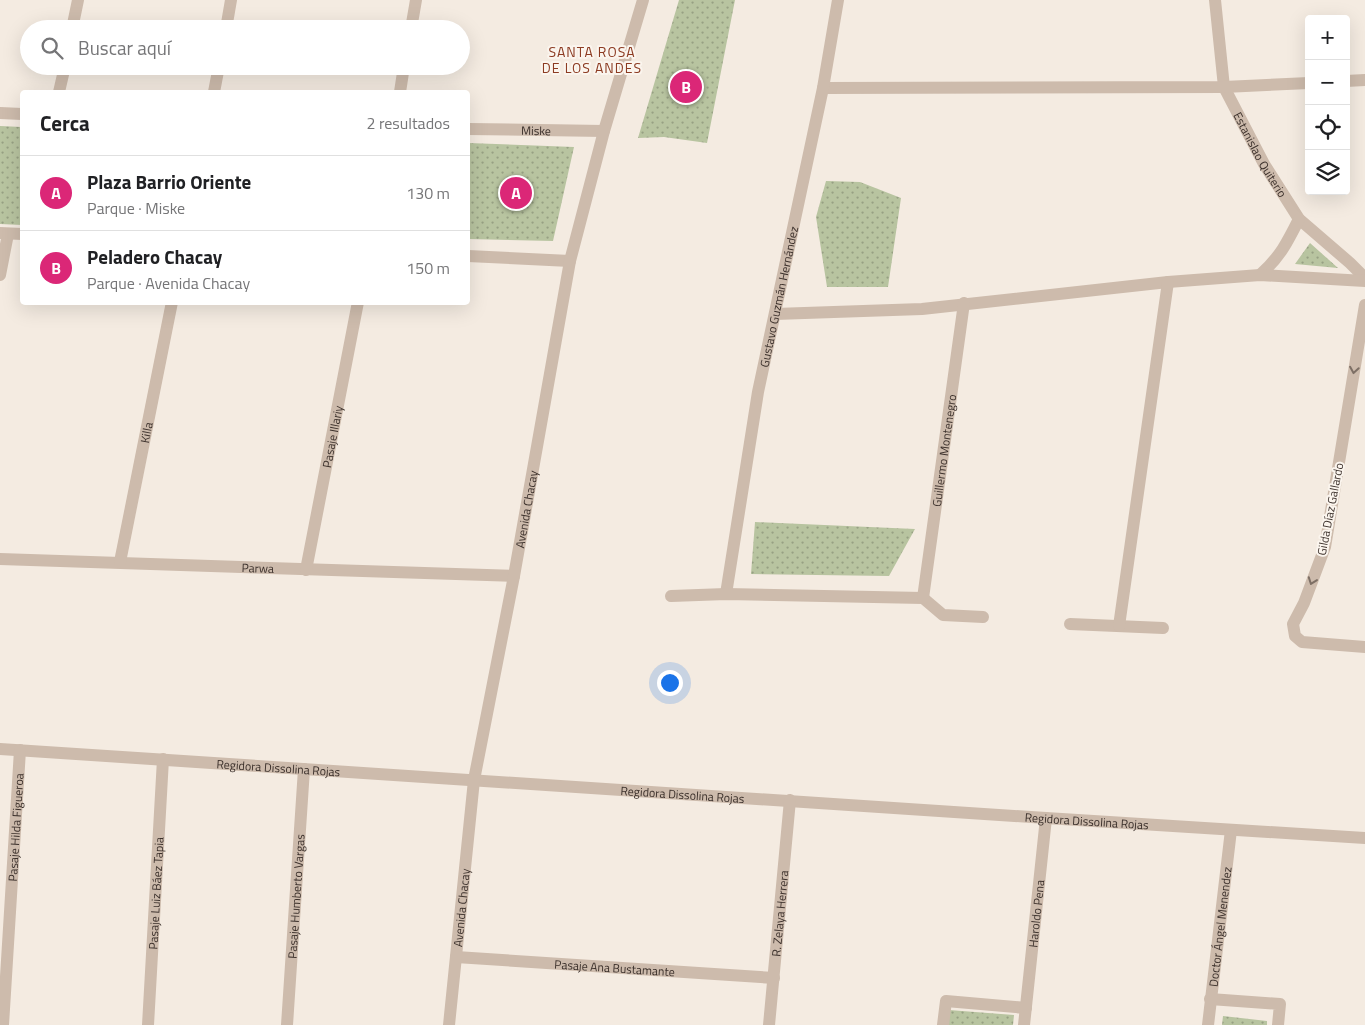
<!DOCTYPE html>
<html lang="es">
<meta charset="utf-8">
<style>
:root{--surface:#fff;--page:#f6f6f6;--text:#202124;--muted:#757577;--line:#e0e0e0;--accent:#db2777}
body{margin:0;font-family:"Titillium Web",sans-serif;background:var(--page);color:var(--text)}
.controls{position:absolute;right:15px;top:15px;display:grid;overflow:hidden;border-radius:5px;box-shadow:0 5px 20px #0002}
.controls button{width:45px;height:45px;display:grid;place-items:center;padding:0;border:0;border-bottom:1px solid var(--line);background:var(--surface);color:var(--text);font:25px sans-serif}
.you{position:absolute;left:669px;top:682px;width:18px;height:18px;margin:-12px;border:4px solid #fff;border-radius:50%;background:#1a73e8;box-shadow:0 0 0 8px #1a73e833}
.badge{display:grid;place-items:center;width:32px;height:32px;border-radius:50%;background:var(--accent);color:#fff;font-size:16px;font-weight:700}
.pin{position:absolute;translate:-50% -50%;border:2px solid #fff;box-shadow:0 1px 5px #0006}
.list{margin:0;padding:0;list-style:none}
h2{display:flex;justify-content:space-between;align-items:center;height:65px;margin:0;padding:0 20px;font-size:21px}
h2 small{font-size:16px;font-weight:400;color:var(--muted)}
.list li{display:grid;grid-template-columns:32px 1fr auto;gap:15px;align-items:center;box-sizing:border-box;height:75px;padding:0 20px;border-top:1px solid var(--line)}
.list b{display:block;font-size:19px;white-space:nowrap}
.list p{margin:0;font-size:16px;white-space:nowrap;color:var(--muted)}
.list em{font-size:16px;font-style:normal;color:var(--muted)}
.icon{flex:none;width:28px;height:28px;fill:none;stroke:currentColor;stroke-width:2;stroke-linecap:round;stroke-linejoin:round}
.map{position:relative;flex:none;width:1365px;height:1025px;overflow:hidden}
.search{position:absolute;background:var(--surface);box-shadow:0 5px 20px #0002;left:20px;top:20px;width:450px;height:55px;display:flex;align-items:center;gap:12px;box-sizing:border-box;padding:0 18px;border-radius:28px;color:var(--muted);font-size:19px}
.panel{position:absolute;background:var(--surface);box-shadow:0 5px 20px #0002;left:20px;top:90px;width:450px;height:215px;border-radius:5px}
.map>svg:first-child{display:block}
.grass{fill:url(#grass-dots)}
.lines{fill:none;stroke-linecap:round;stroke-linejoin:round}
.minor{stroke:#cdbbac;stroke-width:12}
.oneway{stroke:#7d6f65}
.labels{text-anchor:middle;dominant-baseline:central;stroke-width:4;stroke-linejoin:round;paint-order:stroke}
.street-label{font-size:12px;fill:#3b302b;stroke:#fbf5ee}
.neighbourhood-label{font-size:14px;letter-spacing:1px;fill:#8c3b22;stroke:#fbf5ee}
</style>
<div class="map">
<svg width="1365" height="1025" viewBox="0 0 1365 1025">
<defs>
<pattern id="grass-dots" width="8" height="8" patternUnits="userSpaceOnUse" patternTransform="scale(1.25)"><rect width="8" height="8" fill="#b8c4a0"/><path d="M2 2h.1M6 6h.1" fill="none" stroke="#97a083" stroke-width="1.8" stroke-linecap="round"/></pattern>
</defs>
<rect width="100%" height="100%" fill="#f4ebe1"/>
<path class="grass" d="M679,0h56l-28,143 -43,-6 -26,1z
M0,126l22,1v98l-22,-1z
M468,143l106,4 -21,94 -85,-2z
M826,181l34,1 41,16 -13,89h-61l-11,-70z
M1310,243l28,25 -43,-4z
M755,522l160,7 -26,47 -138,-2z
M949,1010l65,5 -1,10h-65z
M1223,1016l44,5v4h-45z"/>
<g class="lines">
<g class="minor">
<path id="s1" d="M1215,0l9,87 40,77 35,55 51,44 15,15"/>
<path d="M72,29l6,-29"/>
<path d="M226,29l5,-29"/>
<path d="M411,29l5,-29"/>
<path d="M1346,81l19,-1"/>
<path d="M823,88l401,-1 85,-4"/>
<path d="M59,92l6,-26"/>
<path d="M214,92l5,-26"/>
<path d="M400,92l4,-26"/>
<path d="M0,113l22,1"/>
<path id="s2" d="M468,129l136,2"/>
<path d="M0,233l22,1"/>
<path d="M468,256l102,5"/>
<path d="M0,275l8,-41"/>
<path d="M1260,275c20,-18 27,-32 39,-56"/>
<path d="M1365,305l-40,242 -21,56 -11,21 2,12 7,6 63,5"/>
<path d="M775,314l147,-5 246,-27 92,-7 105,6"/>
<path id="s3" d="M0,559l514,17"/>
<path id="s4" d="M120,562l52,-260"/>
<path id="s5" d="M306,570l52,-268"/>
<path id="s6" d="M726,594l32,-202 65,-304 15,-88"/>
<path d="M671,596l55,-2 197,4 20,17 40,2"/>
<path id="s7" d="M923,598l41,-295"/>
<path d="M1070,624l93,4"/>
<path d="M1119,626l49,-344"/>
<path id="s8" d="M0,749l1046,69 319,20"/>
<path id="s9" d="M456,957l318,21"/>
<path d="M1210,999l70,5 -2,21"/>
<path id="s10" d="M3,1025l17,-275"/>
<path id="s11" d="M148,1025l15,-266"/>
<path id="s12" d="M287,1025l17,-256"/>
<path id="s13" d="M449,1025l25,-245 40,-204 56,-315 34,-130 39,-131"/>
<path id="s14" d="M769,1025l21,-225"/>
<path d="M943,1025l3,-24 80,7"/>
<path id="s15" d="M1024,1025l22,-207"/>
<path id="s16" d="M1208,1025l23,-195"/>
</g>
</g>
<defs><path id="oneway-chevron" d="M-2-3.5L2.5 0L-2 3.5" fill="none" stroke-width="1.6" stroke-linecap="round" stroke-linejoin="round" transform="scale(1.25)"/></defs>
<g class="oneway">
<use href="#oneway-chevron" transform="translate(1354 370) rotate(99)"/>
<use href="#oneway-chevron" transform="translate(1312 581) rotate(110)"/>
</g>
<g class="labels">
<g class="street-label">
<text stroke="none"><textPath href="#s2" startOffset="68">Miske</textPath></text>
<text stroke="none"><textPath href="#s1" startOffset="164">Estanislao Quiterio</textPath></text>
<text stroke="none"><textPath href="#s6" startOffset="302">Gustavo Guzmán Hernández</textPath></text>
<text stroke="none"><textPath href="#s4" startOffset="132">Killa</textPath></text>
<text stroke="none"><textPath href="#s5" startOffset="136">Pasaje Illariy</textPath></text>
<text stroke="none"><textPath href="#s7" startOffset="149">Guillermo Montenegro</textPath></text>
<text stroke="none"><textPath href="#s13" startOffset="522">Avenida Chacay</textPath></text>
<text transform="translate(1330 509) rotate(-79)">Gilda Díaz Gallardo</text>
<text stroke="none"><textPath href="#s3" startOffset="258">Parwa</textPath></text>
<text stroke="none"><textPath href="#s8" startOffset="279">Regidora Dissolina Rojas</textPath></text>
<text stroke="none"><textPath href="#s8" startOffset="684">Regidora Dissolina Rojas</textPath></text>
<text stroke="none"><textPath href="#s8" startOffset="1089">Regidora Dissolina Rojas</textPath></text>
<text stroke="none"><textPath href="#s10" startOffset="198">Pasaje Hilda Figueroa</textPath></text>
<text stroke="none"><textPath href="#s11" startOffset="132">Pasaje Luiz Báez Tapia</textPath></text>
<text stroke="none"><textPath href="#s12" startOffset="129">Pasaje Humberto Vargas</textPath></text>
<text stroke="none"><textPath href="#s13" startOffset="118">Avenida Chacay</textPath></text>
<text stroke="none"><textPath href="#s14" startOffset="112">R. Zelaya Herrera</textPath></text>
<text stroke="none"><textPath href="#s15" startOffset="112">Haroldo Pena</textPath></text>
<text stroke="none"><textPath href="#s16" startOffset="99">Doctor Ángel Menendez</textPath></text>
<text stroke="none"><textPath href="#s9" startOffset="159">Pasaje Ana Bustamante</textPath></text>
</g>
<g class="neighbourhood-label">
<text x="592" y="51">SANTA ROSA<tspan x="592" dy="16">DE LOS ANDES</tspan></text>
</g>
</g>
</svg>
<div class="controls">
<button>+</button>
<button>−</button>
<button><svg class="icon" aria-label="locate" viewBox="0 0 24 24"><circle cx="12" cy="12" r="6"/><path d="M12 2v4M12 18v4M2 12h4M18 12h4"/></svg></button>
<button><svg class="icon" aria-label="layers" viewBox="0 0 24 24"><path d="M12 4l9 5-9 5-9-5zM3 14l9 5 9-5"/></svg></button>
</div>
<div class="you"></div>
<div class="pin badge" style="left:516px;top:193px">A</div>
<div class="pin badge" style="left:686px;top:87px">B</div>
<div class="search"><svg class="icon" aria-label="search" viewBox="0 0 24 24"><circle cx="10" cy="10" r="6"/><path d="M15 15l6 6"/></svg>Buscar aquí</div>
<section class="panel">
<h2>Cerca<small>2 resultados</small></h2>
<ul class="list">
<li><span class="badge">A</span><div><b>Plaza Barrio Oriente</b><p>Parque · Miske</p></div><em>130 m</em></li>
<li><span class="badge">B</span><div><b>Peladero Chacay</b><p>Parque · Avenida Chacay</p></div><em>150 m</em></li>
</ul>
</section>
</div>
